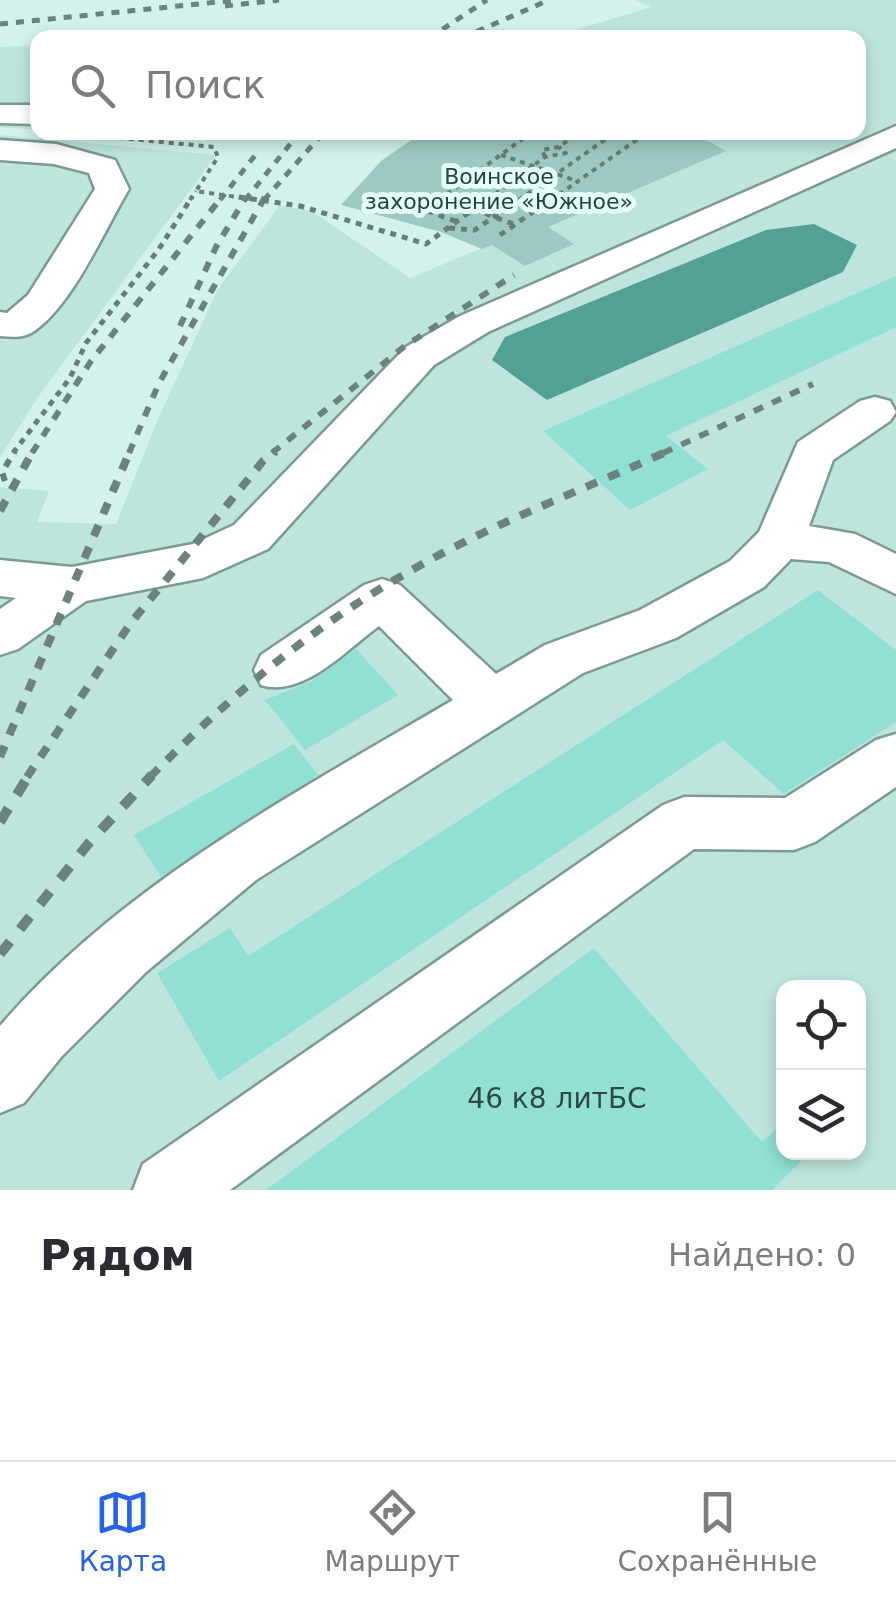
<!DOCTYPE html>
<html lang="ru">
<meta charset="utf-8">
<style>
:root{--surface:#fff;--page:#f2f2f3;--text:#2b2b33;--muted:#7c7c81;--line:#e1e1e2;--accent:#2563eb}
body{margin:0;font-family:"DejaVu Sans",sans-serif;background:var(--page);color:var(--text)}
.controls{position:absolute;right:30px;bottom:30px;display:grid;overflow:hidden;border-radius:20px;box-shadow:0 5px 15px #0003}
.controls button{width:90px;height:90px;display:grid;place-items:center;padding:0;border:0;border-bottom:2px solid var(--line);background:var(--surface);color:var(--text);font:50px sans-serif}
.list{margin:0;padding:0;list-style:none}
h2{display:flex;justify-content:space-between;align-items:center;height:130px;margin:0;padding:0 40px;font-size:42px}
h2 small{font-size:32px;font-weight:400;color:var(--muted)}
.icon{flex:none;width:55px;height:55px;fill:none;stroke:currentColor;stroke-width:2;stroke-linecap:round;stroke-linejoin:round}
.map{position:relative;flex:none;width:896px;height:1190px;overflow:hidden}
.search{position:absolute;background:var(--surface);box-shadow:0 5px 15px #0003;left:30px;right:30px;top:30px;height:110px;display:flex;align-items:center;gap:25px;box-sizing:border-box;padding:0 35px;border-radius:20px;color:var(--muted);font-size:38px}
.sheet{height:270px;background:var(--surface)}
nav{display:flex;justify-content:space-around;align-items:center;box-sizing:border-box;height:140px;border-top:2px solid var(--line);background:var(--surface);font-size:28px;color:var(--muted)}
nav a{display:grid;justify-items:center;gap:5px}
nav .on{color:var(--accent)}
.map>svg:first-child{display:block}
.built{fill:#bde5de;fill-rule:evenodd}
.green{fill:#9ccac2}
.water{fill:#53a196}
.building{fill:#91e0d3}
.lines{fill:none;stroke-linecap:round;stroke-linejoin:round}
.minor-casing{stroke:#7c9993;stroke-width:5}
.path-far2{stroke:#687c78;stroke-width:4;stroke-dasharray:5 5;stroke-linecap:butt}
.path-far1{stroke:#687c78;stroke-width:5;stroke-dasharray:6 6;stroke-linecap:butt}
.path{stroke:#687c78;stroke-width:6;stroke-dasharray:8 8;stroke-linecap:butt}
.minor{fill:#fff;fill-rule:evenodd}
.rail-far3{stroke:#6d827e;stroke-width:5;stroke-dasharray:8 8;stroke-linecap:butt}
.rail-far2{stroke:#6d827e;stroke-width:6;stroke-dasharray:10 10;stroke-linecap:butt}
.rail-far1{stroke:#6d827e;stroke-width:8;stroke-dasharray:12 12;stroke-linecap:butt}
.rail{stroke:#6d827e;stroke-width:10;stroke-dasharray:16 16;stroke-linecap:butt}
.labels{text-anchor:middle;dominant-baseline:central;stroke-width:10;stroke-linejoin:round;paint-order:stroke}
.far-park-label{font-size:22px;fill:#20453f;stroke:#e5fef9}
.near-number-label{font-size:28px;fill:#2d4944}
</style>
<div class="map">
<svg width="896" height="1190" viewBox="0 0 896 1190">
<rect width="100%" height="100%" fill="#d3f2ec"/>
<path class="built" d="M636,0h260v1190h-896v-703l49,4 -12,31 79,2 42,-105 60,-130 62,-84 33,7 97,66 82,-34h81l-26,-17 178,-76 -20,-13 6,-5 147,-1v-94h-265l-24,-6 82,-25zM784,988h74v164h-74z
M37,45v85l-37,-3v-80z
M0,135l216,20 -178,242 -38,60z"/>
<path class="green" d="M423,132l288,1 -6,6 21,12 -178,76 26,17 -49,22 -33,-21 -10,4 -41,-17 -100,-27 40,-44z"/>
<path class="water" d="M814,224l43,21 -14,27 -296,128 -55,-40 13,-23 261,-107z"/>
<path class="building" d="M896,276v51l-230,109 42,33 -78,41 -87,-79z
M818,590l78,60v72l-112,72 -61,-54 -504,341 -62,-108 73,-45 18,28z
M356,649l42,46 -93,55 -40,-50 45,-18z
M294,744l24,31 -157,102 -27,-42z
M594,948l168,194 22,-20v30h26l-38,38h-506z"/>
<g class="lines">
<defs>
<path id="minor" d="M0,105h38v19l-38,-1z
M896,126v22l-408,184 -54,33 -166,184 -65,29 -117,23 -68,48 -18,6v-46l16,-11 -16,-2v-36l72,7 121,-23 41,-19 172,-178 54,-31z
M0,140l56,4 59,16 14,29c-24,40 -58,120 -98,144 -9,5 -21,4 -31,3v-24l7,1 21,-18 67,-106 -6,-16 -35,-9 -54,-4z
M875,397l15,4 6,11 -6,9 -57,39 -24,66 46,8 41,20v40l-67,-32 -38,-3 -27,28 -88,51 -93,35 -327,207 -110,92 -84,84 -38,47 -24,10v-87c121,-141 295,-233 453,-326l-74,-74c-33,24 -76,72 -118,59l-7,-15 7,-15 103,-70 18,-6 18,6 96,89 49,-29 95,-35 90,-49 29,-29 39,-90 62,-41z
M896,734v53l-81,55 -21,8 -100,-1 -464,341h-97l10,-26 520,-359 21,-8 101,1 91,-58z"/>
</defs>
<use href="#minor" class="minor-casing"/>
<path class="path-far2" d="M109,137l105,10 4,10 -22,34 61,9
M501,155l76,26
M545,157l-3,-7 17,-3 20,-15
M190,200l6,-9
M439,200l93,-68
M487,200l58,-43 21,-4 -7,-6
M519,200l97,-68
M551,200l97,-68"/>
<path class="path-far1" d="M239,197l61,9 126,38 64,-47
M442,197l-17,13 30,11
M474,209l39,15
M449,228l26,2 47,-33
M500,235l54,-38
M13,453l57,-75 16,-35 73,-94 33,-52"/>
<path class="path" d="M5,481l-3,-9 13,-21"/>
<use href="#minor" class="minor"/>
<path class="rail-far3" d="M225,6l54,-6
M0,24l238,-24
M429,38l58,-38
M462,38l87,-38
M220,200l37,-47
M245,200l55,-68
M264,200l60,-68"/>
<path class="rail-far2" d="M180,326l36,-79 30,-50
M32,453l59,-92 131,-164
M129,453l30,-70 106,-186
M272,453l133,-107 109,-71
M663,453l150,-69"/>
<path class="rail-far1" d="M0,511l33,-60
M0,757l130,-306
M27,777l103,-153 133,-163 13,-10
M150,777c79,-80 164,-152 262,-207 81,-47 171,-80 256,-119"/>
<path class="rail" d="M0,822l29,-47
M0,954l88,-110 64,-69"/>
</g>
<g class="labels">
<g class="far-park-label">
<text x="499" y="176">Воинское<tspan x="499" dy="25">захоронение «Южное»</tspan></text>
</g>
<g class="near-number-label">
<text x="557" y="1098">46 к8 литБС</text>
</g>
</g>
</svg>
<div class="controls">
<button><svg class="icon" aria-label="locate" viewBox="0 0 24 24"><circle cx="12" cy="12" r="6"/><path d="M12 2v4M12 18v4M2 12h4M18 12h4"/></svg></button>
<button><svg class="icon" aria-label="layers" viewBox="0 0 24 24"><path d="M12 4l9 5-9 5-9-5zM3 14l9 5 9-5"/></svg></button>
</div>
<div class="search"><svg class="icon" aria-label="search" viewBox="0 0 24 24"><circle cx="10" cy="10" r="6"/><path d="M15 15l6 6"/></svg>Поиск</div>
</div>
<section class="sheet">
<h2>Рядом<small>Найдено: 0</small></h2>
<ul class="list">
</ul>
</section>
<nav>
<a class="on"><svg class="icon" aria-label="map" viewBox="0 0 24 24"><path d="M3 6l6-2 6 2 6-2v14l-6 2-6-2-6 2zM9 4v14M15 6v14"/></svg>Карта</a>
<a><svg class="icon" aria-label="directions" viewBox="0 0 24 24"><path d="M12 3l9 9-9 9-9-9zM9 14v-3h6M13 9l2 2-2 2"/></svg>Маршрут</a>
<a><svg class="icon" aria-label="saved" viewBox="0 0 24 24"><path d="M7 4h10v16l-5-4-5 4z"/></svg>Сохранённые</a>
</nav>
